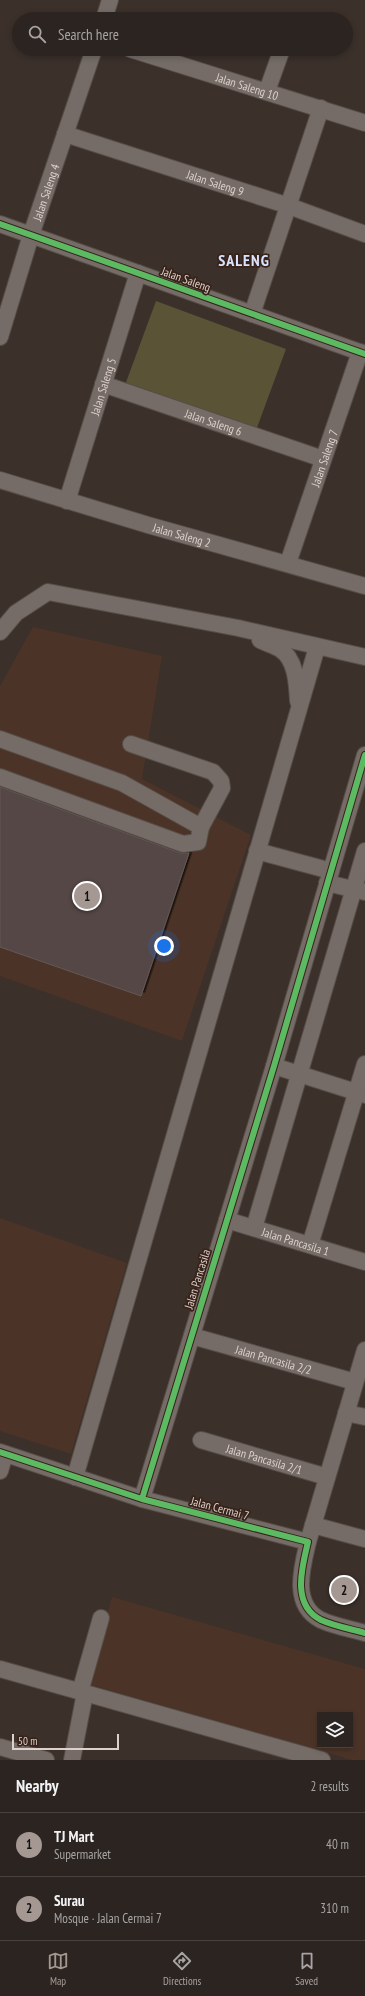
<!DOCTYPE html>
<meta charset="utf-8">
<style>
:root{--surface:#2c2420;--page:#342c29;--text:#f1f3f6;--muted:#a6a4a5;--line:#48413e;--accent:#a59892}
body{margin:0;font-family:"PT Sans Narrow",sans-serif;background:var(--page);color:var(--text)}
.controls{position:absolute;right:12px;bottom:12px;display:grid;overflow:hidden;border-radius:0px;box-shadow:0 2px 6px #0003}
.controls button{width:36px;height:36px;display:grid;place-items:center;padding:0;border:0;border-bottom:1px solid var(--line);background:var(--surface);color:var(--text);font:20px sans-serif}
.scale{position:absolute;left:12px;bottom:10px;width:107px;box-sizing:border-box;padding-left:4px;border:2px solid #ded0ca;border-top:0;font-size:11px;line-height:14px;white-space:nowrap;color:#ded0ca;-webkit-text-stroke:3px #37231a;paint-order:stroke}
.you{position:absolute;left:164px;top:946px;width:14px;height:14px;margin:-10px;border:3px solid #fff;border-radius:50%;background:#1a73e8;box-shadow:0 0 0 6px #1a73e833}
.badge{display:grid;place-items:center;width:26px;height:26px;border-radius:50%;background:var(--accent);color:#111;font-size:13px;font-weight:700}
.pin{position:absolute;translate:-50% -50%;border:2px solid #fff;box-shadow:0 1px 4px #0006}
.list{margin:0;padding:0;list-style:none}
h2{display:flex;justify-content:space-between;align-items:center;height:52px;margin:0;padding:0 16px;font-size:17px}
h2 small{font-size:13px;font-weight:400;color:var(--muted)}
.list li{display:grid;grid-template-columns:26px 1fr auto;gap:12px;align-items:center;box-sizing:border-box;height:64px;padding:0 16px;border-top:1px solid var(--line)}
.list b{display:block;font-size:15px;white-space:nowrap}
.list p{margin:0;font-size:13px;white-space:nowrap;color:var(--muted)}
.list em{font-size:13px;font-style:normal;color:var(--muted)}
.icon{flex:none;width:22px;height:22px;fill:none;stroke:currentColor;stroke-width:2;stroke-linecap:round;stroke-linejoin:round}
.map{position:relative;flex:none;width:365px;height:1760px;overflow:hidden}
.search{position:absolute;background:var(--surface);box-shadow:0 2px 6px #0003;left:12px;right:12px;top:12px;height:44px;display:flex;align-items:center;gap:10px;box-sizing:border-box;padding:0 14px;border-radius:22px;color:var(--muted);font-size:15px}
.sheet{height:180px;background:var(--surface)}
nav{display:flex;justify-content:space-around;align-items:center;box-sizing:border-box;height:56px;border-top:1px solid var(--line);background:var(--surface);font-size:11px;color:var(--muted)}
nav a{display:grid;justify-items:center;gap:2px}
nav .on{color:var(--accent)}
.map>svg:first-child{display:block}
.built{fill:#4b3327;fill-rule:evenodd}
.green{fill:#5a5336}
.building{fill:#554745;stroke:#635855;filter:url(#shadow)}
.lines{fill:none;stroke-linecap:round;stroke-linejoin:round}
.minor-casing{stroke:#574d47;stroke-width:18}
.minor{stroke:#756c67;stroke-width:16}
.cycleway-casing{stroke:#37231a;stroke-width:8}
.cycleway{stroke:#5cba63;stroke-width:6}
.labels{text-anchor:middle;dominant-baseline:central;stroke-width:3.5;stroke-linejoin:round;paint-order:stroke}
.street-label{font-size:12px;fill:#ded0ca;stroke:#37231a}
.district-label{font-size:16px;font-weight:bold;letter-spacing:1px;fill:#dae2fe;stroke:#37231a}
</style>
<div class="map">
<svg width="365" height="1760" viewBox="0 0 365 1760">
<defs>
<filter id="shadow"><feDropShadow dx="3.5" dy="-3.5" stdDeviation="0" flood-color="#0009"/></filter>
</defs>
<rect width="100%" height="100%" fill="#3b302a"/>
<path class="built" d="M33,627l129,29 -20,123 109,56 -69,206 -182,-65v-290z
M0,1218l127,45 -56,191 -71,-23z
M112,1597l253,72v91h-13l-264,-76zM320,1715h30v30h-30z"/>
<path class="green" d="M156,301l130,48 -31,84 -130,-48z"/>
<path class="building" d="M0,787l180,66h9l-48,143 -141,-49z"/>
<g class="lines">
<defs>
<g id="minor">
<path d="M104,19l6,-19"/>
<path id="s1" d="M130,49l235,74"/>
<path d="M267,91l15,-42"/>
<path id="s2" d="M65,134l224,72 76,28"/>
<path d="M0,224l365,130"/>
<path d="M252,314l69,-206"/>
<path id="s3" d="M0,337l31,-102 63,-186"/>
<path id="s4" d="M103,384l220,75"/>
<path id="s5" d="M0,480l148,45 217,61"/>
<path id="s6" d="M67,501l71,-228"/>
<path id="s7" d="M288,563l72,-211"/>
<path d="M0,632l16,-19 32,-21 190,36 127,29"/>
<path d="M260,640c6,3 14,6 20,9 16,10 17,35 18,52"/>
<path d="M0,739l122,44 79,44"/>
<path d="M0,777l183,67 15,-2 3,-15 21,-39 -1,-7 -8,-9 -82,-28"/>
<path d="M257,851l74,20"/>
<path d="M327,883l38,9"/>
<path d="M274,1066l91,29"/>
<path id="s8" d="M227,1220l138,42"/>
<path d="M254,1228l111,-377"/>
<path d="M310,1245l55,-181"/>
<path id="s9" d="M192,1336l163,46"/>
<path d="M346,1413l19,4"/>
<path id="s10" d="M201,1440l126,37"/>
<path d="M0,1452l142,47 166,43c-6,25 -17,63 13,78 13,6 30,9 44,13"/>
<path d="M0,1471l5,-17"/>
<path d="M75,1477l242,-830"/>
<path d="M142,1499l132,-433 91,-311"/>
<path d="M313,1525l52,14"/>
<path d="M308,1542l57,-192"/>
<path d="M0,1669l322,91"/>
<path d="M80,1692l21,-74"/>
<path d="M0,1747l46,13"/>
<path d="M72,1760l13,-67"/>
</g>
</defs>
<use href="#minor" class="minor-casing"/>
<use href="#minor" class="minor"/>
<defs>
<path id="cycleway" d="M0,224l365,130
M0,1452l142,47 166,43c-6,25 -17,63 13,78 13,6 30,9 44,13
M142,1499l132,-433 91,-311"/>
</defs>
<use href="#cycleway" class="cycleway-casing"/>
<use href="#cycleway" class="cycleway"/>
</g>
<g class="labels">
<g class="street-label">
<text stroke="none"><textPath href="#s1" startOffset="123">Jalan Saleng 10</textPath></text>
<text stroke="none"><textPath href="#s2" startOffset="158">Jalan Saleng 9</textPath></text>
<text stroke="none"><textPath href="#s3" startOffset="152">Jalan Saleng 4</textPath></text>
<text transform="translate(186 279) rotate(20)">Jalan Saleng</text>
<text stroke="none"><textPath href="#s6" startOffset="120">Jalan Saleng 5</textPath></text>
<text stroke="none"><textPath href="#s4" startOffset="117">Jalan Saleng 6</textPath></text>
<text stroke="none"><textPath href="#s7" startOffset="111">Jalan Saleng 7</textPath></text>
<text stroke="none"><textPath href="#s5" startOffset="190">Jalan Saleng 2</textPath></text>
<text stroke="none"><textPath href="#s8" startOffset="72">Jalan Pancasila 1</textPath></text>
<text transform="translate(197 1279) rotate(-73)">Jalan Pancasila</text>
<text stroke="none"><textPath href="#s9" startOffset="85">Jalan Pancasila 2/2</textPath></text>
<text stroke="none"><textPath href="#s10" startOffset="66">Jalan Pancasila 2/1</textPath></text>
<text transform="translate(220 1508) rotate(15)">Jalan Cermai 7</text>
</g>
<g class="district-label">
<text x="244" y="260">SALENG</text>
</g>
</g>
</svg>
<div class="controls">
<button><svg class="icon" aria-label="layers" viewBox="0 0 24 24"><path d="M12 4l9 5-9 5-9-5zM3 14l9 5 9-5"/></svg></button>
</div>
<div class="scale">50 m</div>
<div class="you"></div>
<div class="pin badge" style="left:87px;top:896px">1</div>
<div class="pin badge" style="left:344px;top:1590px">2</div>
<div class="search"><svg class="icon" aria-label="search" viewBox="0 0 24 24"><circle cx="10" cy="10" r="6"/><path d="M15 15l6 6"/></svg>Search here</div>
</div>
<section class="sheet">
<h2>Nearby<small>2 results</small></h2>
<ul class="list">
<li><span class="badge">1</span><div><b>TJ Mart</b><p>Supermarket</p></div><em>40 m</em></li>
<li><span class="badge">2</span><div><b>Surau</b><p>Mosque · Jalan Cermai 7</p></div><em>310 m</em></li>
</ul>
</section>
<nav>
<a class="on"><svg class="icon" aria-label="map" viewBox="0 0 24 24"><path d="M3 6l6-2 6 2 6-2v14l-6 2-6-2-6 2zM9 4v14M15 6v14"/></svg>Map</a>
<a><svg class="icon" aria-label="directions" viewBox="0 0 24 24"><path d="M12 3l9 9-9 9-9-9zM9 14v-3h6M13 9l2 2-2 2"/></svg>Directions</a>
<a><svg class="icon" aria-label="saved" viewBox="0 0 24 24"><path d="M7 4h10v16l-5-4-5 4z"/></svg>Saved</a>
</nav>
